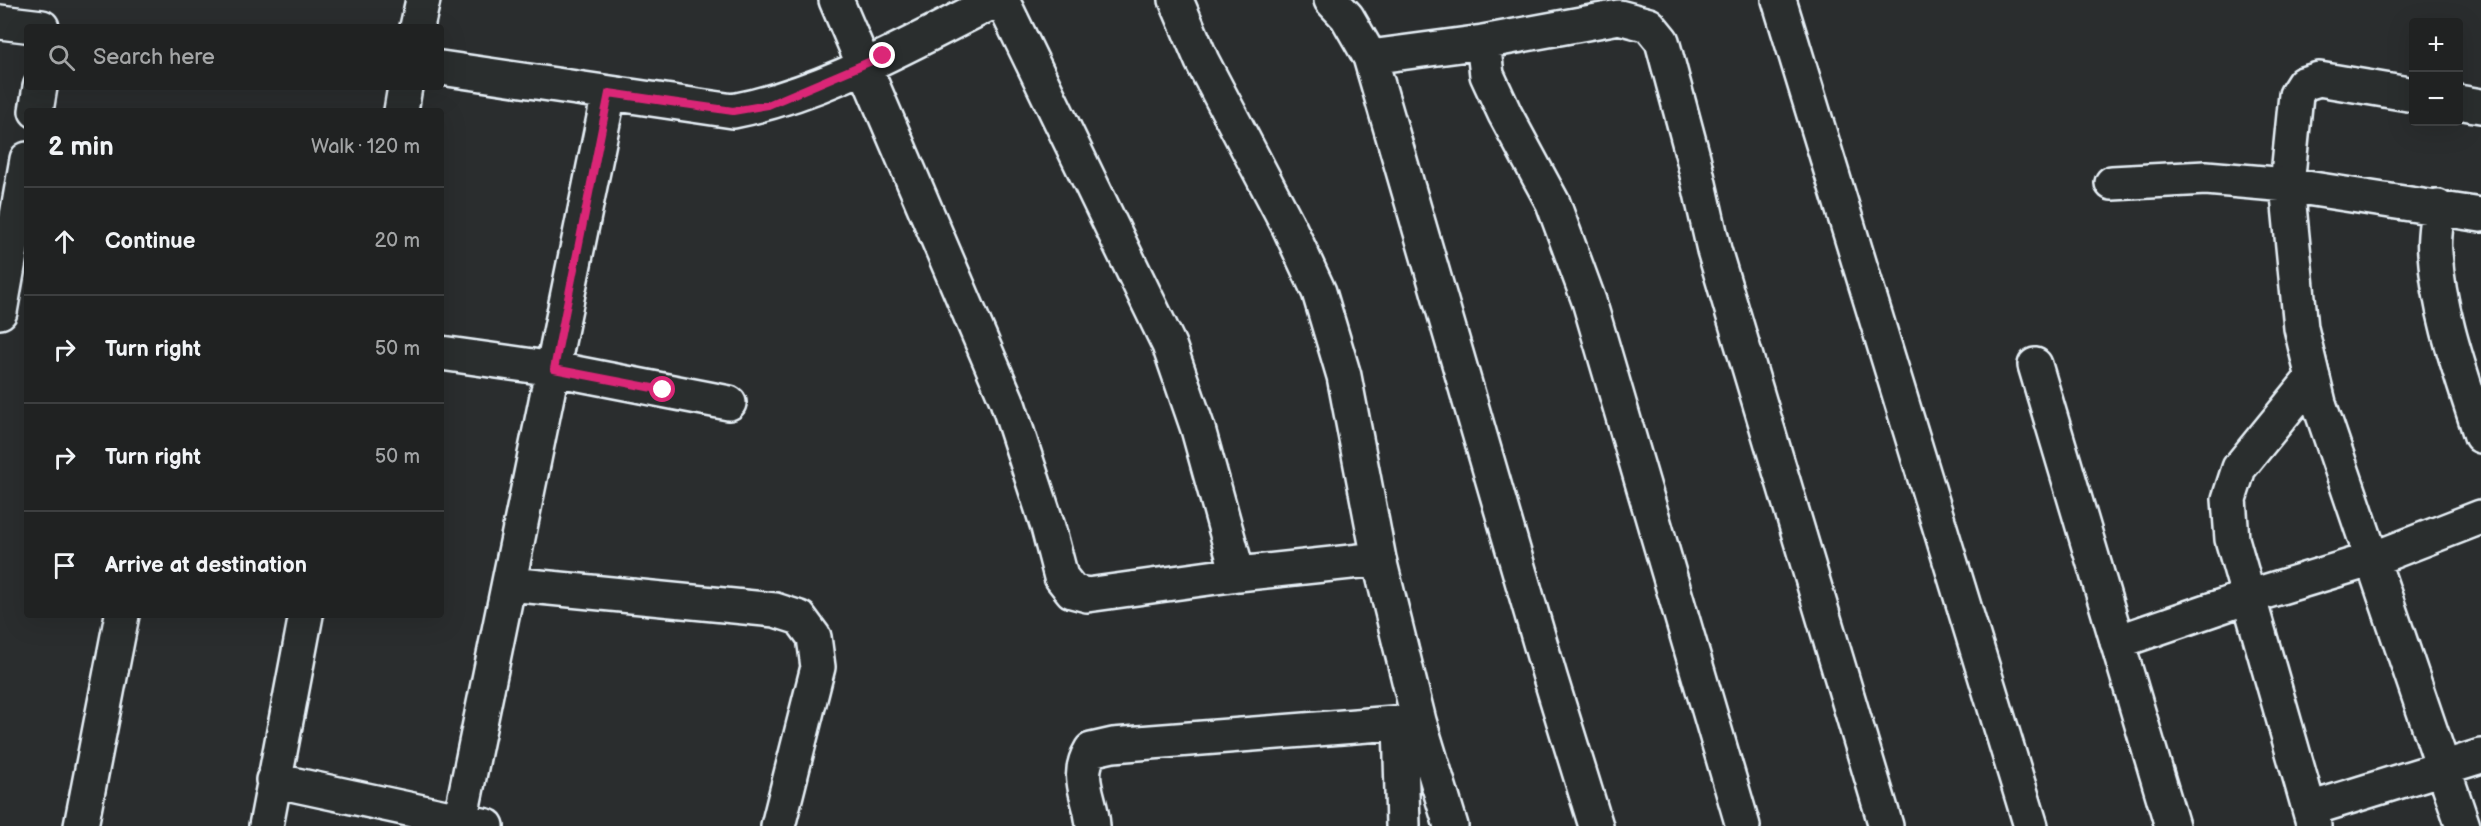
<!DOCTYPE html>
<meta charset="utf-8">
<style>
:root{--surface:#202222;--page:#2d2f2f;--text:#f1f3f6;--muted:#a2a4a5;--line:#3d3f40}
body{margin:0;font-family:"Balsamiq Sans",sans-serif;background:var(--page);color:var(--text)}
.controls{position:absolute;right:18px;top:18px;display:grid;overflow:hidden;border-radius:6px;box-shadow:0 6px 24px #0002}
.controls button{width:54px;height:54px;display:grid;place-items:center;padding:0;border:0;border-bottom:2px solid var(--line);background:var(--surface);color:var(--text);font:30px sans-serif}
.stop{position:absolute;width:18px;height:18px;margin:-14px;border:4px solid #db2777;border-radius:50%;background:#fff}
.stop.end{background:#db2777;border-color:#fff;box-shadow:0 2px 6px #0008}
.list{margin:0;padding:0;list-style:none}
h2{display:flex;justify-content:space-between;align-items:center;height:78px;margin:0;padding:0 24px;font-size:26px}
h2 small{font-size:20px;font-weight:400;color:var(--muted)}
.list li{display:grid;grid-template-columns:39px 1fr auto;gap:18px;align-items:center;box-sizing:border-box;height:108px;padding:0 24px;border-top:2px solid var(--line)}
.list b{display:block;font-size:22px;white-space:nowrap}
.list em{font-size:20px;font-style:normal;color:var(--muted)}
.icon{flex:none;width:33px;height:33px;fill:none;stroke:currentColor;stroke-width:2;stroke-linecap:round;stroke-linejoin:round}
.map{position:relative;flex:none;width:2481px;height:826px;overflow:hidden}
.search{position:absolute;background:var(--surface);box-shadow:0 6px 24px #0002;left:24px;top:24px;width:420px;height:66px;display:flex;align-items:center;gap:15px;box-sizing:border-box;padding:0 21px;border-radius:6px;color:var(--muted);font-size:22px}
.panel{position:absolute;background:var(--surface);box-shadow:0 6px 24px #0002;left:24px;top:108px;width:420px;height:510px;border-radius:6px}
.map>svg:first-child{display:block}
.lines{fill:none;stroke-linecap:round;stroke-linejoin:round}
.street-casing{stroke:#e8f1f8;stroke-width:38}
.street{stroke:#2a2d2e;stroke-width:33}
.route{stroke:#db2777;stroke-width:8}
</style>
<div class="map">
<svg width="2481" height="826" viewBox="0 0 2481 826">
<rect width="100%" height="100%" fill="#2a2d2e"/>
<filter id="ink" filterUnits="userSpaceOnUse"><feTurbulence type="fractalNoise" baseFrequency=".0167" numOctaves="2"/><feDisplacementMap in="SourceGraphic" scale="12" xChannelSelector="R" yChannelSelector="G"/><feConvolveMatrix kernelMatrix="1 2 1 2 8 2 1 2 1" color-interpolation-filters="sRGB"/></filter>
<g filter="url(#ink)">
<g class="lines">
<defs>
<path id="street" d="M836,0l171,401 41,126 13,50 11,14 15,4 151,-21 141,-15
M1002,0l167,345 29,84 40,145
M1176,0l26,61 87,166 30,65 25,84 35,183 40,162 32,105
M1331,0l16,17 23,40 180,620 46,149
M1779,0l252,826
M0,22l42,5
M417,27l6,-27
M1483,42l4,33 18,39 48,89 36,98 154,525
M1370,57l113,-15 136,-25 30,8 13,16 31,116 21,93 172,576
M441,68l292,43c93,-18 179,-69 264,-111
M2414,95l-95,-16 -16,5 -7,11 -9,90 14,143 18,75 144,423
M2458,102l23,4
M36,111l4,-24
M401,111l4,-24
M2112,183l94,-5 81,7 194,30
M2438,207c-1,15 -5,31 -3,46 4,63 27,123 46,183
M0,312l27,-153
M441,353l113,16 175,34
M2035,365l137,461
M2313,377l-74,91 -10,31 3,40 82,287
M509,584l266,26 25,8 14,19 4,30 -40,159
M2117,642l131,-45 125,-38 108,-42
M1400,723l3,103
M273,780l214,46
M2310,809l171,-53
M81,826l41,-211
M266,826l40,-211
M459,826l150,-733
M1093,826c-2,-30 -19,-48 -2,-76l22,-5 306,-24"/>
</defs>
<use href="#street" class="street-casing"/>
<use href="#street" class="street"/>
</g>
</g>
<g class="lines" filter="url(#ink)">
<path class="route" d="M663,390l-109,-21 55,-276 124,18 35,-6 115,-49"/>
</g>
</svg>
<div class="controls">
<button>+</button>
<button>−</button>
</div>
<div class="stop" style="left:663px;top:390px"></div>
<div class="stop end" style="left:883px;top:56px"></div>
<div class="search"><svg class="icon" aria-label="search" viewBox="0 0 24 24"><circle cx="10" cy="10" r="6"/><path d="M15 15l6 6"/></svg>Search here</div>
<section class="panel">
<h2>2 min<small>Walk · 120 m</small></h2>
<ul class="list">
<li><svg class="icon" aria-label="ahead" viewBox="0 0 24 24"><path d="M12 20V5M6 11l6-6 6 6"/></svg><div><b>Continue</b></div><em>20 m</em></li>
<li><svg class="icon" aria-label="right" viewBox="0 0 24 24"><path d="M7 20v-9h11M14 6l5 5-5 5"/></svg><div><b>Turn right</b></div><em>50 m</em></li>
<li><svg class="icon" aria-label="right" viewBox="0 0 24 24"><path d="M7 20v-9h11M14 6l5 5-5 5"/></svg><div><b>Turn right</b></div><em>50 m</em></li>
<li><svg class="icon" aria-label="arrive" viewBox="0 0 24 24"><path d="M6 21V4h12l-3 4 3 4H6"/></svg><div><b>Arrive at destination</b></div></li>
</ul>
</section>
</div>
